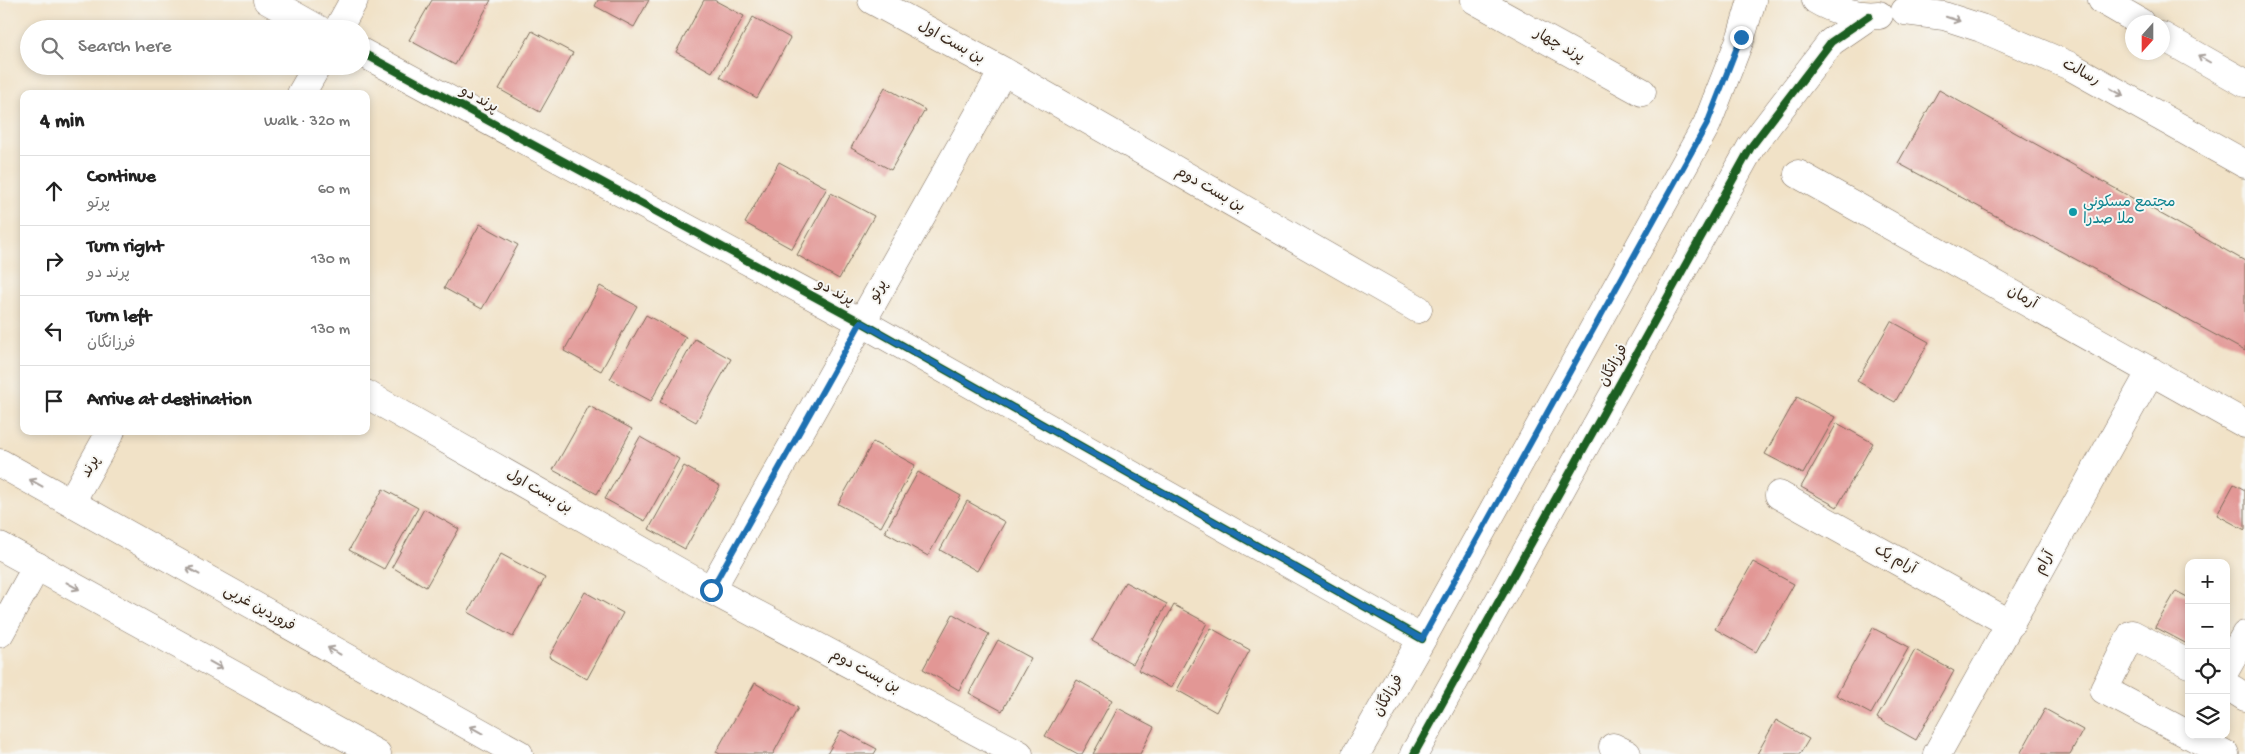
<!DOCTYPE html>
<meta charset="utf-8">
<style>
:root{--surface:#fff;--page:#f2f2f2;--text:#222;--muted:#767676;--line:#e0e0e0}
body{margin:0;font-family:"Gochi Hand","Playpen Sans Arabic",sans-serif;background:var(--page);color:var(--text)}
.controls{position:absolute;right:15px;bottom:15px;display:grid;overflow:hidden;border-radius:10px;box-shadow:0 2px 8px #0003}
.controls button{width:45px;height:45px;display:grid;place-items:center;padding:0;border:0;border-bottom:1px solid var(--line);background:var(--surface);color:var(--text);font:25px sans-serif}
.compass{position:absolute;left:2125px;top:15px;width:45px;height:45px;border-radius:50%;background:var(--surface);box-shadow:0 2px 8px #0003;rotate:201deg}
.stop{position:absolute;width:15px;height:15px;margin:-11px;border:4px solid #1f6fb2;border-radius:50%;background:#fff}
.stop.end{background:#1f6fb2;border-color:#fff;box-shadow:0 1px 5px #0008}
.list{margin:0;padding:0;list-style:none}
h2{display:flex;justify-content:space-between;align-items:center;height:65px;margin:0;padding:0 20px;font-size:21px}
h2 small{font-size:16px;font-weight:400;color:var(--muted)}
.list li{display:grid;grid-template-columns:32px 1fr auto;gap:15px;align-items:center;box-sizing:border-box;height:70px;padding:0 20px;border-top:1px solid var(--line)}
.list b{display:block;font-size:19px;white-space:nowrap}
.list p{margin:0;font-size:16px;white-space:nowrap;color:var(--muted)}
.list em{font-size:16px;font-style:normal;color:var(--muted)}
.icon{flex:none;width:28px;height:28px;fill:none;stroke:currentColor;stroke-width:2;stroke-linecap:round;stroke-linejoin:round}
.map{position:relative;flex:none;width:2245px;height:754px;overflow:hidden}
.search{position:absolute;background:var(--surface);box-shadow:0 2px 8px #0003;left:20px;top:20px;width:350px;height:55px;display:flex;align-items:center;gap:12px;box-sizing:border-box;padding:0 18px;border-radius:28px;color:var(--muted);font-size:19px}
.panel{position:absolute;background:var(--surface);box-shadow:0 2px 8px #0003;left:20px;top:90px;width:350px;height:345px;border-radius:10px}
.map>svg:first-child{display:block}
.building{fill:#e29795}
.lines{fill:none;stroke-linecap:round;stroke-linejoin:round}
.minor-casing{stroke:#7b6a59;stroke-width:29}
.major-casing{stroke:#7b6a59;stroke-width:29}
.minor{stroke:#fff;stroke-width:28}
.major{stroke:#fff;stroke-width:28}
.cycleway-casing{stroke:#f6f6f2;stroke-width:11}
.cycleway{stroke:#1b5e20;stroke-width:8}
.oneway{stroke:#a79f9a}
.route{stroke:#1f6fb2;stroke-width:6}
.culture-dot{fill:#0f9aa8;stroke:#f6f6f2;stroke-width:2}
.labels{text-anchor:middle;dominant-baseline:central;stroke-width:4;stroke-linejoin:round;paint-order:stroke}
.street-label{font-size:15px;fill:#3b2a1e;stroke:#f6f6f2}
.culture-label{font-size:15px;fill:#0d838f;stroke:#f6f6f2;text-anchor:start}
</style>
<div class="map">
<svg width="2245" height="754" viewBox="0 0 2245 754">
<rect width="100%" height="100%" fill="#f6f6f2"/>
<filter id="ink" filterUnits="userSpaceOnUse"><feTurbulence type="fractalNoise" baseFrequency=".02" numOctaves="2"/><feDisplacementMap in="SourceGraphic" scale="10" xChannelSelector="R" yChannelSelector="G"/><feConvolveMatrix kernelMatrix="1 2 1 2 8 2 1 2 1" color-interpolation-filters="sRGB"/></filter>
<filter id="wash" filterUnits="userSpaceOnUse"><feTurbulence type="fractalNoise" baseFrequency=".0096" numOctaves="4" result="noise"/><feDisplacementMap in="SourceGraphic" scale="20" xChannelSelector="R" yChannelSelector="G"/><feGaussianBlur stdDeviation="1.12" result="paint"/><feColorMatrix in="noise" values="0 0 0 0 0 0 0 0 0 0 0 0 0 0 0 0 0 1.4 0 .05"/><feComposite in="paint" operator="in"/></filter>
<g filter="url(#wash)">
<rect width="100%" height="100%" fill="#f1e2c7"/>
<g id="blocks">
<path class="building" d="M432,0h59l-36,65 -46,-25z
M598,0h51l-15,27 -39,-21z
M704,0h10l30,16 -32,56 -36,-20z
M753,17l37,21 -33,60 -37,-21z
M532,31l41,22 -33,59 -41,-23z
M885,87l40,23 -34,60 -40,-22z
M1939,90l306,171v90l-347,-188z
M779,162l48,26 -35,61 -47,-26z
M831,193l43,23 -35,63 -42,-24z
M480,224l38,21 -36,64 -38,-21z
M600,286l37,20 -36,65 -37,-20z
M646,315l40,22 -35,64 -41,-22z
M1891,321l38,21 -34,60 -38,-21z
M695,339l36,20 -35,63 -36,-20z
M1797,397l38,20 -32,57 -38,-20z
M589,406l43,23 -35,65 -44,-24z
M1837,423l36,20 -36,64 -36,-20z
M640,437l39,22 -34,62 -40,-22z
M873,442l42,23 -34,62 -43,-23z
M684,466l36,20 -35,63 -36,-20z
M918,472l43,24 -33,60 -43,-24z
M2234,484l11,6v40l-28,-15z
M383,489l35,19 -34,61 -35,-19z
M967,501l38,21 -28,49 -37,-21z
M424,509l35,20 -33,58 -34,-20z
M501,554l44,24 -32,59 -45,-25z
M1753,562l41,22 -38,68 -41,-23z
M1125,582l42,22 -34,60 -41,-23z
M2176,591l13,7v47l-34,-18z
M585,592l38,21 -36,66 -38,-22z
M1174,605l33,18 -36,65 -33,-18z
M953,614l36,20 -30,56 -36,-21z
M1211,628l39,22 -34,62 -39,-22z
M1873,628l36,19 -38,67 -35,-19z
M998,640l33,18 -29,53 -33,-18z
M1915,650l39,21 -38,69 -39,-22z
M1077,680l35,20 -30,54h-4l-33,-18z
M755,683l43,25 -25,46h-53l-4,-2z
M1118,708l36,19 -14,27h-47z
M2045,709l38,21 -13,24h-50z
M1776,720l33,19 -9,15h-43z
M841,730l36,19 -3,5h-47z"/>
</g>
</g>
<g filter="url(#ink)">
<use href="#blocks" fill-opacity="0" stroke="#7b6a59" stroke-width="1"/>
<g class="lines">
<defs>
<path id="minor" d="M267,0l51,29
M872,0l131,71 415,238
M1475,0l167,92
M1816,0c18,11 43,17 63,15
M2102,0l38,22
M1905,11l39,5 37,12 89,38 175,98
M338,29l16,-29
M2162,36l83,47
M361,52l500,270 561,317
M301,94l16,-28
M1798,174l447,250
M366,394l345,196 308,164
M1779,495l232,129
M71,502l40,-71
M711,590l292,-519
M0,633l37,-67
M2189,664l-57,-30 -28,56 85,45
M2226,669l19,-34
M2226,685l19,12
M2190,735l35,19
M1613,747l14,7
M1356,754l66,-115 285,-515 34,-87 11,-37
M1414,754l337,-607 80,-105 38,-26
M1937,754l214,-383"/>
<path id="major" d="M0,463l519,291
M0,546l377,208"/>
</defs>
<use href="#minor" class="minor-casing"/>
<use href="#major" class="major-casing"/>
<use href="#minor" class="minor"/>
<use href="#major" class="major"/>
<defs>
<path id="cycleway" d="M361,52l500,270 561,317
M1414,754l337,-607 80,-105 38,-26"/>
</defs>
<use href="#cycleway" class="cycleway-casing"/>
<use href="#cycleway" class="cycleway"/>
</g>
<defs><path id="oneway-shaft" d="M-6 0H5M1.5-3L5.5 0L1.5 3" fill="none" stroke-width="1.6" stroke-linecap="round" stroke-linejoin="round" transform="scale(1.25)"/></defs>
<g class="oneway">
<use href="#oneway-shaft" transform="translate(1953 19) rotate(18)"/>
<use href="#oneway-shaft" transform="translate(2204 59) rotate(-150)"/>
<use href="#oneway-shaft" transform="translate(2117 92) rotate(29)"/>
<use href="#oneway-shaft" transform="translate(36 483) rotate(-151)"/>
<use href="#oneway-shaft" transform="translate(193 571) rotate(-151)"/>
<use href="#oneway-shaft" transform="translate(73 586) rotate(29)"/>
<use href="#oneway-shaft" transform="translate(334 651) rotate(-151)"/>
<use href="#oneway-shaft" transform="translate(216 665) rotate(29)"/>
<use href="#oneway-shaft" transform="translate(476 730) rotate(-151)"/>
</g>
</g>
<g class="lines" filter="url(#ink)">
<path class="route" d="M711,590l150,-268 561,317 285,-515 34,-87"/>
</g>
<circle class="culture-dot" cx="2073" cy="212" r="5"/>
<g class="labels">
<g class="street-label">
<text transform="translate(951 43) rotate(29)">بن بست اول</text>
<text transform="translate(1559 46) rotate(29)">پرند چهار</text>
<text transform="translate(2081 73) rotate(28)">رسالت</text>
<text transform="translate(479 100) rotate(28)">پرند دو</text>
<text transform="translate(1210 190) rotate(30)">بن بست دوم</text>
<text transform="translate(879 291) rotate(-61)">پرتو</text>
<text transform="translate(835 293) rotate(28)">پرند دو</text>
<text transform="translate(2022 298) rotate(29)">آرمان</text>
<text transform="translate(1614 366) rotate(-61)">فرزانگان</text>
<text transform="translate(91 467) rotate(-61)">پرند</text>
<text transform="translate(539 492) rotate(30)">بن بست اول</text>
<text transform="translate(1895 560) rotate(29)">آرام یک</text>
<text transform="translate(2045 563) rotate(-61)">آرام</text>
<text transform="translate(259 609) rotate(29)">فروردین غربی</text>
<text transform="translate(865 672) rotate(28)">بن بست دوم</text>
<text transform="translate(1389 696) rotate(-60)">فرزانگان</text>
</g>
<g class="culture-label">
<text x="2083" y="203">مجتمع مسکونی<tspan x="2083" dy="17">ملا صدرا</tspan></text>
</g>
</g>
</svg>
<div class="controls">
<button>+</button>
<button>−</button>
<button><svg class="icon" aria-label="locate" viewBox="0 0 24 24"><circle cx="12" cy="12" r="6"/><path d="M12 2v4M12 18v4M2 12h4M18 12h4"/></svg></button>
<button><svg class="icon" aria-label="layers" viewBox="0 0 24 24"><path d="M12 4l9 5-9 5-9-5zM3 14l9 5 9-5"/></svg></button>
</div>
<svg class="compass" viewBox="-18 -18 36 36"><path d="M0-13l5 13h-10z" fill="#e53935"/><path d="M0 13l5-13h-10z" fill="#767676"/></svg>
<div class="stop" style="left:711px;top:590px"></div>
<div class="stop end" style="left:1741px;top:37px"></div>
<div class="search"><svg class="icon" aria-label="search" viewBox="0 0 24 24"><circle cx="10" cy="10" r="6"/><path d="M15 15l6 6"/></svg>Search here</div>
<section class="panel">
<h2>4 min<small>Walk · 320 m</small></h2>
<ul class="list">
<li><svg class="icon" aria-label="ahead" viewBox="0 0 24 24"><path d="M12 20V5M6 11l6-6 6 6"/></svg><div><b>Continue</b><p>پرتو</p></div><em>60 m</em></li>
<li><svg class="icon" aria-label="right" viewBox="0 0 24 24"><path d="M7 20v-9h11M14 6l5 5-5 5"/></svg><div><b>Turn right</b><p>پرند دو</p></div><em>130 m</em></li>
<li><svg class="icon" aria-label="left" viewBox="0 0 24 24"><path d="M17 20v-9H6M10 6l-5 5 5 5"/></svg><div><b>Turn left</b><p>فرزانگان</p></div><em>130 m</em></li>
<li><svg class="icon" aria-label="arrive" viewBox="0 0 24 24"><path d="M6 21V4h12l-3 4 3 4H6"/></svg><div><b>Arrive at destination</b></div></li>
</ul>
</section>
</div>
